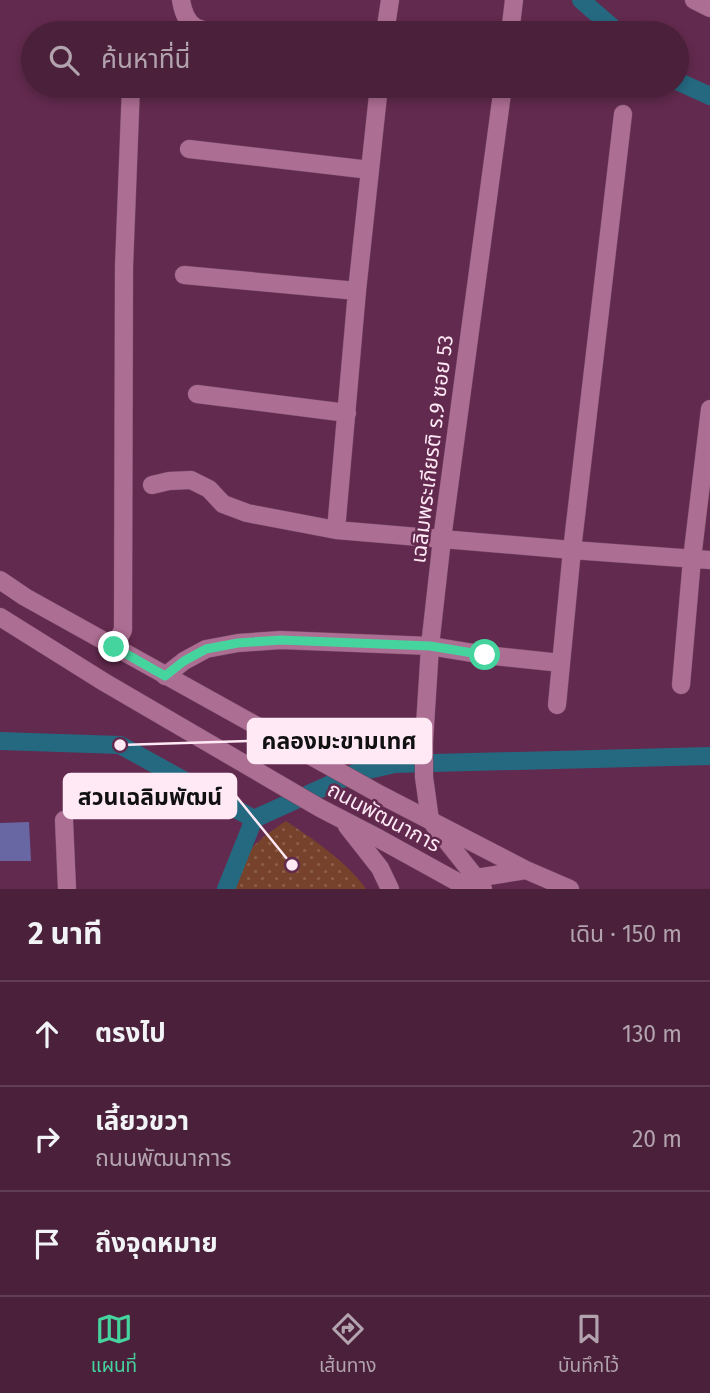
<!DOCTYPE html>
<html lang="th">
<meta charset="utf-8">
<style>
:root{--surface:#4a203a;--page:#542d45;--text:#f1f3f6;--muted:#b2a3af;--line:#613e54;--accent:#46d49e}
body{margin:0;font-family:"Fira Sans","Noto Sans Thai",sans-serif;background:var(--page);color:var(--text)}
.stop{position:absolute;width:21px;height:21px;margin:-16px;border:5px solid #46d49e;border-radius:50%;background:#fff}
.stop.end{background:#46d49e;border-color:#fff;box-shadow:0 2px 7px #0008}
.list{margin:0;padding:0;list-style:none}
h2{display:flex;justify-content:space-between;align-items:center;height:91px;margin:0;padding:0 28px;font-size:30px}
h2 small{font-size:23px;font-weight:400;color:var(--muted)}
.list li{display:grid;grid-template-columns:46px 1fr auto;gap:21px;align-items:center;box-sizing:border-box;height:105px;padding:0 28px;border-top:2px solid var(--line)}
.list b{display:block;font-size:26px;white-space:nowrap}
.list p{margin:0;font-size:23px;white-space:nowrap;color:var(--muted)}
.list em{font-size:23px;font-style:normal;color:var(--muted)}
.icon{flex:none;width:38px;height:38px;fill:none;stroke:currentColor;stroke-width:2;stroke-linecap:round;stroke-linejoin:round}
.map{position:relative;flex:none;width:710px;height:889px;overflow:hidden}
.search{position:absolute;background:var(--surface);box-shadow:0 4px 10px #0003;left:21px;right:21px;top:21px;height:77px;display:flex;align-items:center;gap:18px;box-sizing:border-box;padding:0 24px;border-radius:38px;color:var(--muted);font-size:26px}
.sheet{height:406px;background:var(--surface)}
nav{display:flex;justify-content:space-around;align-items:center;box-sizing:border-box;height:98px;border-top:2px solid var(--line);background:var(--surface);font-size:19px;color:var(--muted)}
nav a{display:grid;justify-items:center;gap:4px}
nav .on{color:var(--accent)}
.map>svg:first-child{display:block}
.park{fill:url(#park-dots)}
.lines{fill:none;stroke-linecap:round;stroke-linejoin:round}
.canal{stroke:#256980;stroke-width:18}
.building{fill:#6867a4}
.minor-casing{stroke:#754865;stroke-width:19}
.secondary-casing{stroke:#754865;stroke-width:19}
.minor{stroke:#ad6e93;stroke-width:18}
.secondary{stroke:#ad6e93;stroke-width:18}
.route{stroke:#46d49e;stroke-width:9}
.labels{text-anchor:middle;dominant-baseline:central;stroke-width:5;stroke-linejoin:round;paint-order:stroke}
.street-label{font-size:21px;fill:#ffe9f5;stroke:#622a4e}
.leader{fill:none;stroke:#ffe9f5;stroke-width:2.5}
.callout-dot{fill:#ffe9f5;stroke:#622a4e;stroke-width:2.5}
.callout{fill:#ffe9f5;stroke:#ffe9f5;stroke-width:2.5}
.callout-label{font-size:23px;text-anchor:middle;font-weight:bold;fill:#111}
</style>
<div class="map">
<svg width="710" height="889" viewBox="0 0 710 889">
<defs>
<pattern id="park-dots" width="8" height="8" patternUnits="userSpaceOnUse" patternTransform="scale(1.75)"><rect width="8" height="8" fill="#76422b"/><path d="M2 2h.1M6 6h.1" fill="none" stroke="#8b5d4a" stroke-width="1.8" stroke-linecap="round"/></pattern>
</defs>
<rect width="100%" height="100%" fill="#622a4e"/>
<path class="park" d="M286,821c27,18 61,41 80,68h-131c1,-34 25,-51 51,-68z"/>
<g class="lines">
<path class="canal" d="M581,0l38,33
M677,81l33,15
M0,741l120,4 134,74
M254,819l101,-46 40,-9 315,-8
M226,889l28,-70"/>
</g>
<path class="building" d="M29,822l2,39h-31v-38z"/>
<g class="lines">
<defs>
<path id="minor" d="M181,0c6,37 26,30 57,33
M694,0l16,8
M133,33v-1
M385,33l5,-33
M510,33l4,-33
M189,149l181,21
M184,275l173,16
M197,394l150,19
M152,485l17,-4 22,-1 18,9 14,15 24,9 89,17 236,20 138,10
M336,530l21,-239 22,-205
M114,647l9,-17 1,-363 7,-181
M165,676l19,-15 22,-12 32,-6 43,-3 149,6 55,9 76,8
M681,685l11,-126 18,-150
M557,705l15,-155 51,-436
M64,820l3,69
M430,820l-6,-43v-35l6,-96 12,-107 61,-453"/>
<path id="secondary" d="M0,580l25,17 356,198 145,75 44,19
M0,617l104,65 216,126 56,29 94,52
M434,825l42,53 7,11
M347,826l33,42 10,21
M468,880l8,-2 50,-8"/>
</defs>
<use href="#minor" class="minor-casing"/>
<use href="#secondary" class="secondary-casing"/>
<use href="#minor" class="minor"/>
<use href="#secondary" class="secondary"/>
</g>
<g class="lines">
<path class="route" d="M114,647l51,29 19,-15 22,-12 32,-6 43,-3 149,6 55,9"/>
</g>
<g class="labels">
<g class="street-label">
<text transform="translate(432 449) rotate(-83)">เฉลิมพระเกียรติ ร.9 ซอย 53</text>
<text transform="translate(384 817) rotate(28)">ถนนพัฒนาการ</text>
</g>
</g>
<path class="leader" d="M120 745L248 741M292 865L236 796"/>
<g class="callout-dot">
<circle cx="120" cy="745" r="7"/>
<circle cx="292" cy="865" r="7"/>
</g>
<g class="callout">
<rect x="248" y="719" width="183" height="44" rx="7"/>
<rect x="64" y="774" width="172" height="44" rx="7"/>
</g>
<g class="callout-label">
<text x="339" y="749">คลองมะขามเทศ</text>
<text x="150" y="805">สวนเฉลิมพัฒน์</text>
</g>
</svg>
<div class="stop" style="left:485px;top:655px"></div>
<div class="stop end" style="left:114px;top:647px"></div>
<div class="search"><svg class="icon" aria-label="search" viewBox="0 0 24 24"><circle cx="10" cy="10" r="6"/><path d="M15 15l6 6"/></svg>ค้นหาที่นี่</div>
</div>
<section class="sheet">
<h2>2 นาที<small>เดิน · 150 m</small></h2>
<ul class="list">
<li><svg class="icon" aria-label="ahead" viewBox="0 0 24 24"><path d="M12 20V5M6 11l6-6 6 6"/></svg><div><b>ตรงไป</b></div><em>130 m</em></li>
<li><svg class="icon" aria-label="right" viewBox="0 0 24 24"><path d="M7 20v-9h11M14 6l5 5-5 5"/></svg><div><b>เลี้ยวขวา</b><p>ถนนพัฒนาการ</p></div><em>20 m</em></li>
<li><svg class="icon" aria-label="arrive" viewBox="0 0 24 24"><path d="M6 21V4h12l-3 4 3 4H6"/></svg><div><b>ถึงจุดหมาย</b></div></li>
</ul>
</section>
<nav>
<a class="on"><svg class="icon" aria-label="map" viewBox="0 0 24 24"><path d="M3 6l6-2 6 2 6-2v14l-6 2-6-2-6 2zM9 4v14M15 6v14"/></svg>แผนที่</a>
<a><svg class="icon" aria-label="directions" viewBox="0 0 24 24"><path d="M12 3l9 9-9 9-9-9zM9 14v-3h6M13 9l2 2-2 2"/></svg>เส้นทาง</a>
<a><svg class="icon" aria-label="saved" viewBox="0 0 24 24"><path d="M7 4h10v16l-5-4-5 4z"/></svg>บันทึกไว้</a>
</nav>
